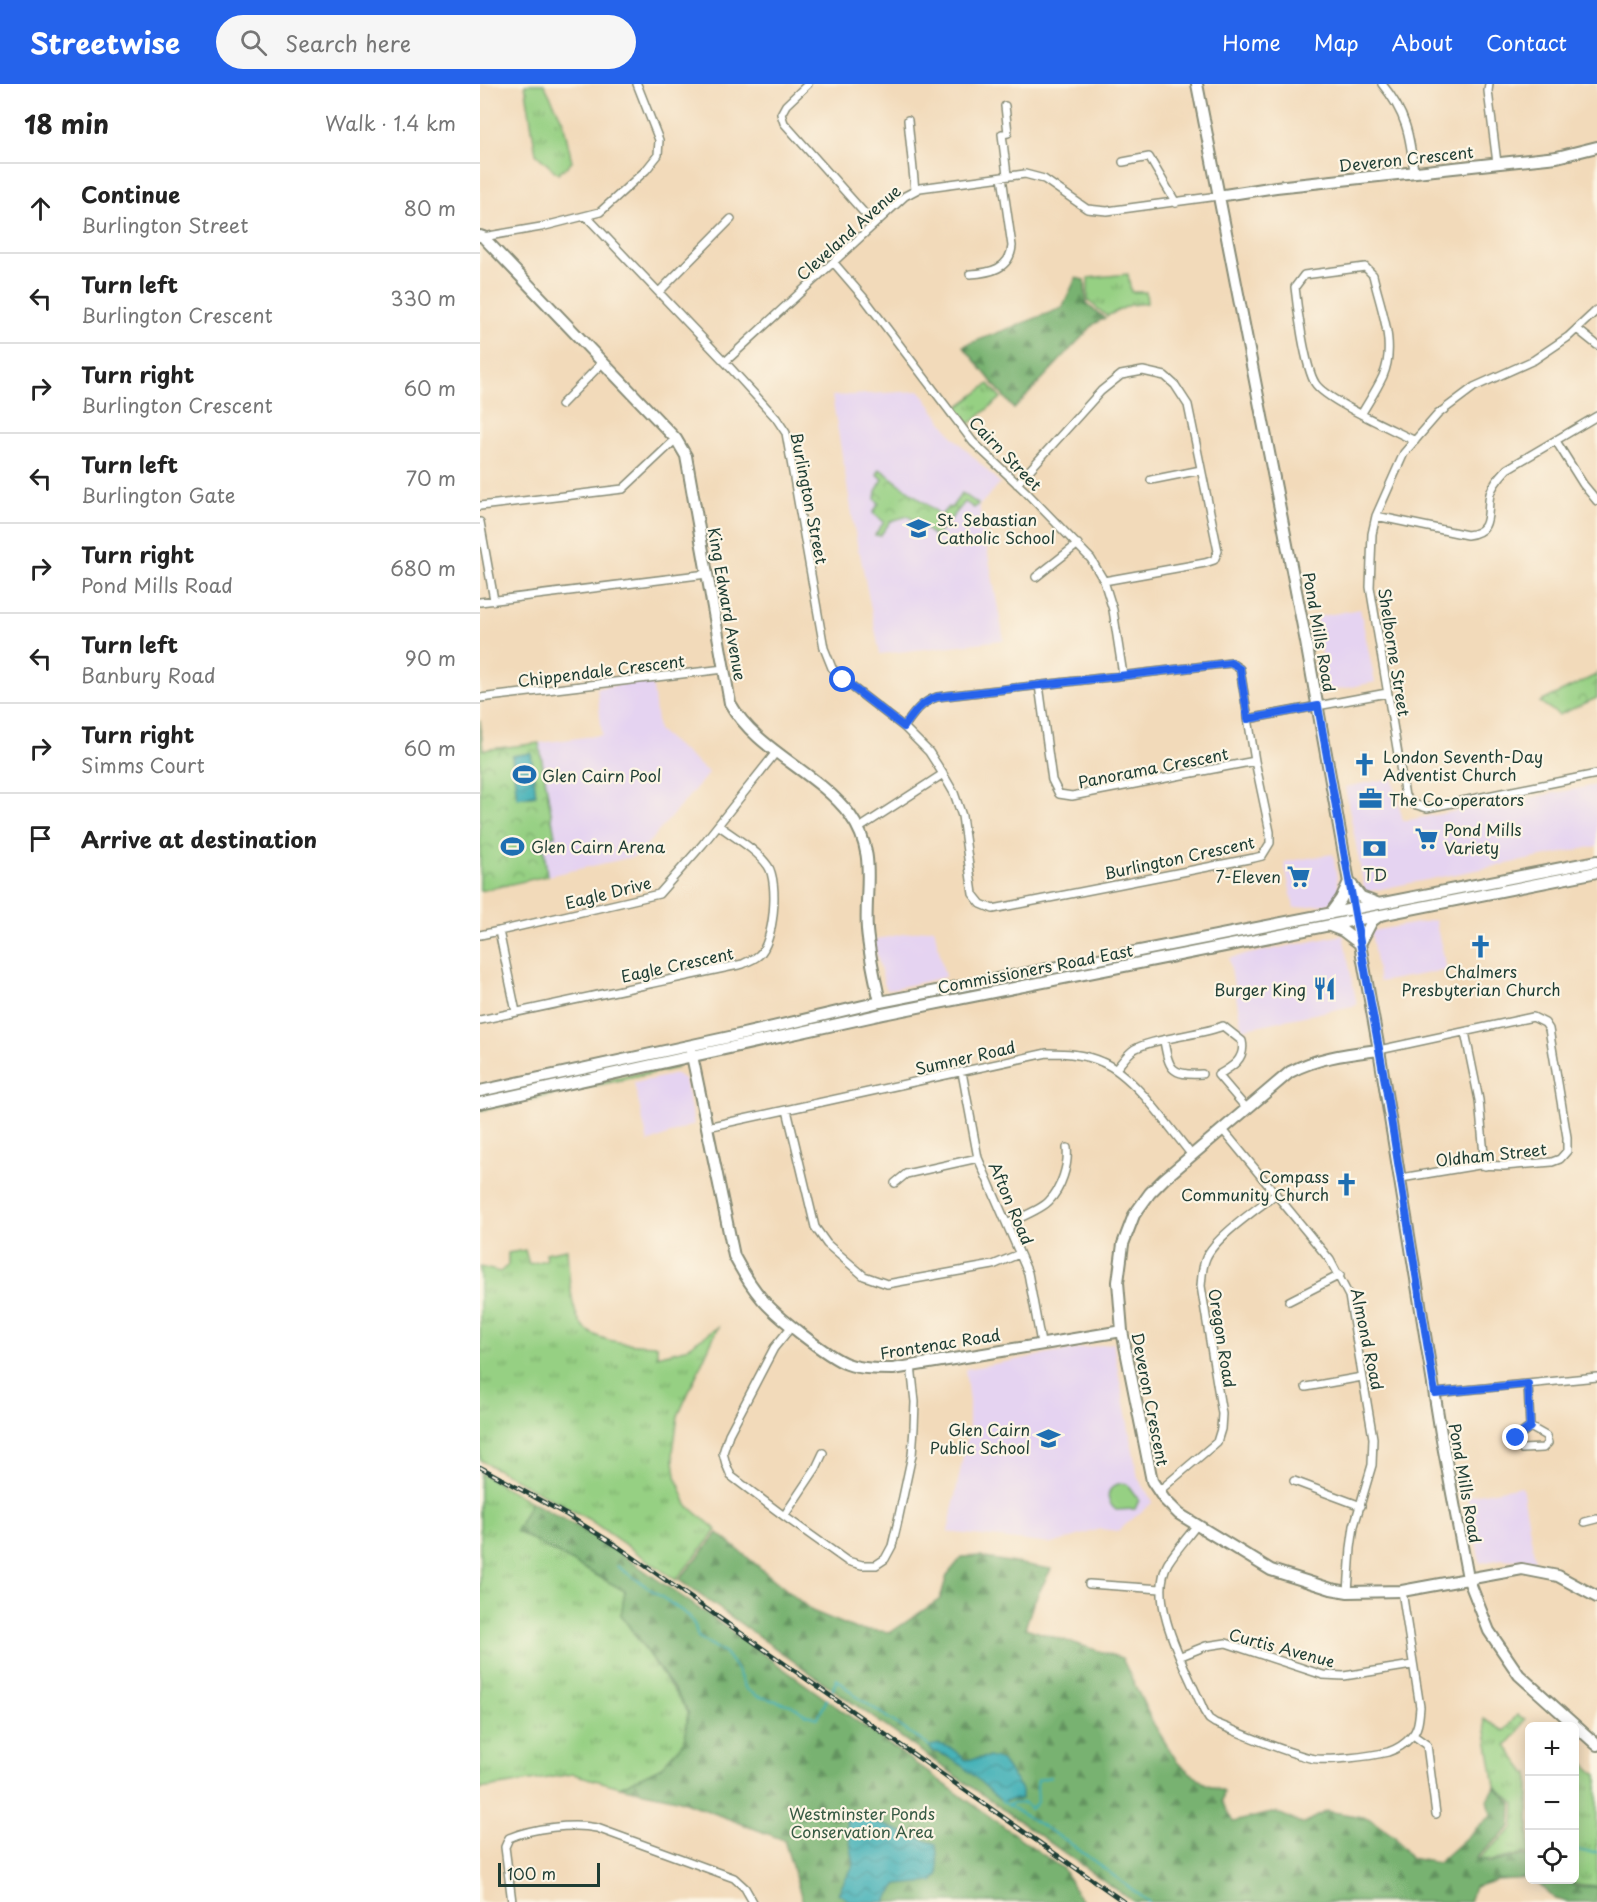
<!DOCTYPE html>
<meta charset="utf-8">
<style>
:root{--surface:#fff;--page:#f6f6f6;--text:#222;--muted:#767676;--line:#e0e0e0;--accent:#2563eb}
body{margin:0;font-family:"Playpen Sans",sans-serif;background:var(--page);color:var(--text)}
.controls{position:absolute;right:18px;bottom:18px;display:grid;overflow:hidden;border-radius:9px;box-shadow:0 3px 15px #0003}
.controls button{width:54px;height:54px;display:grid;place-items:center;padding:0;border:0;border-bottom:2px solid var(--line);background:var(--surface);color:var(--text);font:30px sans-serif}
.scale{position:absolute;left:18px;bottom:15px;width:102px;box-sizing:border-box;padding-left:6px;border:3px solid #1f3d34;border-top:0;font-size:16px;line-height:21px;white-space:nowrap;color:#1f3d34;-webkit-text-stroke:4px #fcf5e5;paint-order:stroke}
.stop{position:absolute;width:18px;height:18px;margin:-14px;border:4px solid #2563eb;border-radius:50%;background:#fff}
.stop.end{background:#2563eb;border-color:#fff;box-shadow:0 2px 6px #0008}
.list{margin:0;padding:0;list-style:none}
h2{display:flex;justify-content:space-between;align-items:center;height:78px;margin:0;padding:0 24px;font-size:26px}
h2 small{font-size:20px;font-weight:400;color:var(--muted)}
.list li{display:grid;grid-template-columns:39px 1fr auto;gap:18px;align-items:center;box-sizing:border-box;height:90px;padding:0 24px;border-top:2px solid var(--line)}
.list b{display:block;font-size:22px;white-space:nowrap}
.list p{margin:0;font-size:20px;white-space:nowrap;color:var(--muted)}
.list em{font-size:20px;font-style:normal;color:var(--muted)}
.icon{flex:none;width:33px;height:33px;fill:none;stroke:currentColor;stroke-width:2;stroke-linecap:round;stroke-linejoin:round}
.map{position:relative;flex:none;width:1117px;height:1818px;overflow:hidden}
header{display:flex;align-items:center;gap:36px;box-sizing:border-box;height:84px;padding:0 30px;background:var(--accent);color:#fff}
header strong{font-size:28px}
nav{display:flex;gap:33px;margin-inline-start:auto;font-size:21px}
.search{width:420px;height:54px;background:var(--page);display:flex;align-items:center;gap:15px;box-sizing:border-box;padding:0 21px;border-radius:33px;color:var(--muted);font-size:22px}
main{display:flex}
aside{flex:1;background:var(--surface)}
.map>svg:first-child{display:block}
.built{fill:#e5d3f1}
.grass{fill:url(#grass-tufts);stroke:#5a865c;stroke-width:1.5}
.forest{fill:url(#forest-firs);stroke:#4c7852;stroke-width:1.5}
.park{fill:url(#park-crowns);stroke:#5a865c;stroke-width:1.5}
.garden{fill:#96d083;stroke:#5a865c;stroke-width:1.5}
.water{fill:url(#water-waves);stroke:#2e7675;stroke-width:1.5}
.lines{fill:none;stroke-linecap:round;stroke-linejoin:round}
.stream{stroke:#3eafb6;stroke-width:2}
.street-casing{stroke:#888c77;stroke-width:10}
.secondary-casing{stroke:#888c77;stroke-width:14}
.street{stroke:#fff;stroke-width:7}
.secondary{stroke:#fff;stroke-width:10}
.rail-casing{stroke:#1f3d34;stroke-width:4.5}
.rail{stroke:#fcf5e5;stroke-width:2;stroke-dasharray:7;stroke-linecap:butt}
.route{stroke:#2563eb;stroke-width:8}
.labels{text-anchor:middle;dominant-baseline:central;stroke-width:4.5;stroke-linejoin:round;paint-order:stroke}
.street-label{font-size:16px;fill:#1f3d34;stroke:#fcf5e5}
.poi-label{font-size:16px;fill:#1f3d34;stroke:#fcf5e5;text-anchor:start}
.park-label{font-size:16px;fill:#375a44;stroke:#fcf5e5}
</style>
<header>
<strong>Streetwise</strong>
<div class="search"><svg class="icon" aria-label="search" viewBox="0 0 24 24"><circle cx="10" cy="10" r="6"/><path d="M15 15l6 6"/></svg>Search here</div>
<nav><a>Home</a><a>Map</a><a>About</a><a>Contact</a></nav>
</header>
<main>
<aside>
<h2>18 min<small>Walk · 1.4 km</small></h2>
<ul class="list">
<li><svg class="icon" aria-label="ahead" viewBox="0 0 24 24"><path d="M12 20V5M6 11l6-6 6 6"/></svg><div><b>Continue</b><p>Burlington Street</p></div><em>80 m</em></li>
<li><svg class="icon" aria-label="left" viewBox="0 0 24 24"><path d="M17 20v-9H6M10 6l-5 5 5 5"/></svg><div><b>Turn left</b><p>Burlington Crescent</p></div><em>330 m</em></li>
<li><svg class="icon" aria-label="right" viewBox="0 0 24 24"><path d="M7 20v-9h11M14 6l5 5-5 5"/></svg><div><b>Turn right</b><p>Burlington Crescent</p></div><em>60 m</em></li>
<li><svg class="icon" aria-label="left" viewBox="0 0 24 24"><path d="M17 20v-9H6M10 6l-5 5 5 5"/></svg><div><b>Turn left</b><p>Burlington Gate</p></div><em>70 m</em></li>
<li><svg class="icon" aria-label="right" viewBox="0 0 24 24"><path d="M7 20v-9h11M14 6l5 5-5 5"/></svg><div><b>Turn right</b><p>Pond Mills Road</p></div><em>680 m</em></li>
<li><svg class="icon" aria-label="left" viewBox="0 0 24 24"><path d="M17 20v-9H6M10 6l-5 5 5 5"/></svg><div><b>Turn left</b><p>Banbury Road</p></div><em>90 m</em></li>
<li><svg class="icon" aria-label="right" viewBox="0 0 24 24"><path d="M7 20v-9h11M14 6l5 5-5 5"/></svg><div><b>Turn right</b><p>Simms Court</p></div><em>60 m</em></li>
<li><svg class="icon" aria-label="arrive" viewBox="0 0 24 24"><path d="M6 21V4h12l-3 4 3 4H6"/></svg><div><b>Arrive at destination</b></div></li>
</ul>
</aside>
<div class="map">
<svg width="1117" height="1818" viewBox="0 0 1117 1818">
<defs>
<pattern id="grass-tufts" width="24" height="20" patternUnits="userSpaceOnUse" patternTransform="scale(1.5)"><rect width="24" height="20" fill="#96d083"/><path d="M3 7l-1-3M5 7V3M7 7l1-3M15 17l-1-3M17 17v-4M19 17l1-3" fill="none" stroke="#7aaa6c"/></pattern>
<pattern id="forest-firs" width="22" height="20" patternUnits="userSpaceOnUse" patternTransform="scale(1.5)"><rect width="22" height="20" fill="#78b271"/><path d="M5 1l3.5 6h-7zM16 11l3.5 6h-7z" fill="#62925e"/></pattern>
<pattern id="park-crowns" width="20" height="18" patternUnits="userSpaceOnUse" patternTransform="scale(1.5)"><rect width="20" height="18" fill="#96d083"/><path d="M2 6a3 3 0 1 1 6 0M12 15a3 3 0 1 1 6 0" fill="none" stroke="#7aaa6c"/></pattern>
<pattern id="water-waves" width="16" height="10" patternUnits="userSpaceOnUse" patternTransform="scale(1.5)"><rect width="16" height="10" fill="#3eafb6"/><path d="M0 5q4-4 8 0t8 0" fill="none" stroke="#339095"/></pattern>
</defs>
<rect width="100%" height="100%" fill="#fcf5e5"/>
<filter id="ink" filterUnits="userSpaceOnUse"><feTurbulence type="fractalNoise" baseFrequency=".0167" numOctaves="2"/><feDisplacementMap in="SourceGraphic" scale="12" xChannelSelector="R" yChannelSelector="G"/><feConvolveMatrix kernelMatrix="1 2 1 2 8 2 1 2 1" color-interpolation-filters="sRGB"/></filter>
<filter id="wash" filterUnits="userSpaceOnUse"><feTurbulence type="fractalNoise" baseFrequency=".008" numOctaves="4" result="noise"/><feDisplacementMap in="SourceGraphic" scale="24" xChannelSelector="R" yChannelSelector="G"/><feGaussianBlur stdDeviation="1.35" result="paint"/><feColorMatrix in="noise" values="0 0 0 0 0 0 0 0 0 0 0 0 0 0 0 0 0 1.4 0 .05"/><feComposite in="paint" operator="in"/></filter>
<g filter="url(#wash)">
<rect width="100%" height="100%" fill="#f2daba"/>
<path class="built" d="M440,307l34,47 46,45 -21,23 25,134 -124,14 -20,-100 -2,-4 -26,-154z
M880,525l15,73 -49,10 -10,-75z
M172,596l6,50 51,43 -72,83 -90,20 -5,-38 13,-2 -16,-93 63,-8 -5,-47z
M912,694l11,43 194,-36v61l-232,46 -20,-105z
M853,770l6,36 -6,13 -39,5 -10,-46z
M955,836l12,50 -68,12 -8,-51z
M454,844l11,49 -59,13 -13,-50z
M863,851l14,70 -115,24 -13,-71z
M197,990l7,5 10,45 -46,19 -14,-60z
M633,1259l25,135 15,24 -35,29 -18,-2 -48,15 -104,-12 21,-106v-24l-4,-33z
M1042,1402l13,75 -33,-2 -22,4 -13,-67z"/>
<path class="grass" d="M45,0h19l19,37 9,41 -14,12 -22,-20z
M648,190l3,18h15l1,11 -17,2 -23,11 -19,-15v-23z
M509,300l12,14 -34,28 -13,-16z
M196,981l1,3 -197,43v-4z
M87,1165c1,18 3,58 13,73 13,22 54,22 77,23v11l28,-7 33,-22 -40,89 -5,36 3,24 11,29 30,25 -41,50 -88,-61 -108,-59v-193l20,5 8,-7v-12l17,-3 4,14 17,-4 -1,-7z
M0,1389l51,29 -15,29 109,60 -4,24 67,97 -3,29 -25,27 -40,19 -47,-13 -93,15z
M1037,1631l8,4 -7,13 -12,14 21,28 2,-1v83l-4,-3 -34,8 -12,-3 35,-30 1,-25 -20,-17 -11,-67 20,12z
M1095,1671l22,20v111l-22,-2 -7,-4h6z"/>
<path class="forest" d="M596,194l9,2 1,24 19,14 -11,6 -80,85 -51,-63 99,-38z
M51,1418l59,31 120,83 353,253 19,33h-279l-19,-62 -107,-41 -57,-12 40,-19 24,-26 4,-30 -14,-23 -53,-74 4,-24 -109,-60z
M238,1449l94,78 44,18 35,3 49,-33 7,-24 15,-18 20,-1 3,2 66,11 -18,35 -8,24 97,30 31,65 25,40 26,20 20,9 -2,10 11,20 43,-10 27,12 24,-13 41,7 27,19 15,21 28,5 53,-48 -3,-15 7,-13 17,16 -1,24 -35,31 14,5 34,-8 5,3v20l-32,2 -23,7 -5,15h-335l-455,-322z
M1054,1796h30l11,6 22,1v15h-29l-13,-3z"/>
<path class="park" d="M400,385l61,46 7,-8 3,1 11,-15 16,11 -4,4 -9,-6 -29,35 -28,-21 -17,5 -11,15 -5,-1 9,-13 -11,-9 6,-10 -4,-4 1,-8 7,-12 -6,-5z
M1117,588v26l-38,17 -19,-13 56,-27z
M0,636l3,30 56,-7 16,93 -12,2 4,38 -67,15z"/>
<path class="garden" d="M642,1399l5,1 12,16 -4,9 -19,1c-12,-10 -10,-24 6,-27z"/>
<path class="water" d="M51,669l5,42 -19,3 -5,-42z
M459,1660l12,4 15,12 22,-3 13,3 20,28v11l-20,2c-20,-17 -42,-44 -69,-50l-3,-5z
M384,1734l72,26 3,30 -6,8 -36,3 -12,17h-34l-13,-9 16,-29 -8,-44z"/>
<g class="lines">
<path class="stream" d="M137,1482l72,50 6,10 3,11 27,16 11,15 10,21 11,7 34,9 15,10 12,3 9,-19
M352,1607l5,-12 16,15 76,52
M521,1717l66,40 82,61
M529,1720l16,-1 5,6c14,-10 4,-15 8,-29l12,-3
M1094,1767l23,1"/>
</g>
</g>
<g filter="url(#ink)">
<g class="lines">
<defs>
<path id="street" d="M328,0l-22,21 -5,9 3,9 90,101
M902,0c24,29 28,51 32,88
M1009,0l-1,7 9,72
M525,22l3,27 -6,1 5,41
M428,36l7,70
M643,78l26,-5 27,46
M106,132l139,146 51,56 10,15 38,215 8,20 11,12 61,47 25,25 14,22 11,19 8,23 11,78 8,10 12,5 261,-51 8,-2 8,-13v-11l-15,-71 -15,-92 -9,-6 -294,34c-17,6 -23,16 -33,30
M3,153l58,-10 59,-15 46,-42 12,-15 1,-15 -22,-56
M354,179l30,35 109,144 53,50 65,67 13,22 9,29 10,65
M490,190c20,-1 40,-5 42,-28l-10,-69
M179,208l72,-73
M1117,226l-29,27 -34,23 -60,27 -36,27 -34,39 -28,63 -4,18 -2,53 35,209 8,8 14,4 170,-34
M1097,245l20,16
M245,278l180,-166 15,-8 105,-14 19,5 43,30 20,2 111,-15
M81,321l42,-43
M882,329c7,-12 15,-24 21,-37 14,-32 -3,-69 -10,-101l-8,-8 -61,8 -9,12c2,20 10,80 20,96 10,17 79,47 100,58
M1076,357l27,43 14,17
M671,396l50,-10
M537,400l84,-93 20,-16 22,-4 22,5 10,9 13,20 30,146 -4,9 -9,3 -101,18
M0,422l143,-17 53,-50
M896,432l91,19c27,-3 19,-22 23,-41 3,-10 10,-17 17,-25l90,-53
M0,438l14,78
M556,493l42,-33
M0,518l227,-28
M559,601l13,95 7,14 13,2 183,-35
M0,614l244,-29
M768,635l139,-26
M378,745l85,-55
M0,851l19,-4
M36,928l-17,-81 160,-37 44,-50 74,-93
M0,936l263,-56c5,-3 12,-5 16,-9 15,-12 20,-73 9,-89 -11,-16 -34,-29 -50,-41
M985,948l14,68 6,66
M684,957c5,28 7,35 38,33
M899,966l154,-33 12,6 4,6 18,108v14l-7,8 -8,3 -48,4 -25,-1 -78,13
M636,985c5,-6 10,-13 16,-18 14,-12 69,-16 91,-25l19,15c4,18 -10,26 -24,34l29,34
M482,988l16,86 50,115 13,70
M307,1026l28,117 12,17 37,32 23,8 106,-19 26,-11
M227,1043l340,-74c19,0 37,1 55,9 32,13 67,65 89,92
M743,1046l107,130 19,36 24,142 -1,27 -18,61 -3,22 -3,44
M415,1099l11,-9 72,-16
M527,1140c11,-6 34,-14 42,-23 12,-12 20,-36 18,-53
M809,1217l51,-26
M312,1242l-18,22 -45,86 -6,19 3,11 5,12 53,40 63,45 15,4h14l9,-6 7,-13 5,-21 15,-70 2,-27 1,-26 -4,-37
M1048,1300l2,43 -14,11v7l6,4 21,-1 5,-5 -2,-7 -16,-9
M826,1303l56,-10
M955,1309l162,-16
M814,1397l67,25
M679,1407l58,-49 4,-13 1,-15 -21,-128c1,-10 1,-19 5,-28 9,-21 51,-49 70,-64
M304,1432l32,-48 7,-15
M1105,1438l12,-3
M716,1442c-9,12 -20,24 -28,37 -22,39 20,109 36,148l5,8 6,4c31,12 63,27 95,35 17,4 61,-2 78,-6 9,-3 17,-8 23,-15 8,-8 8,-20 9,-30l-18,-116
M609,1500l72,5
M701,1572l25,-10 20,-3 97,32 21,1 68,-11
M933,1651l14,10 9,69
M32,1818l-7,-55 4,-9c23,-10 64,-15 88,-10l137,50 11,10 8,14"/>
<path id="secondary" d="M717,0l109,558 73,408 63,390 26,138 21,53 30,44 78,70
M738,112l58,-9 281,-30 40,-10
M0,152l3,1 193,202 10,17 44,247c27,48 87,68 120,112 28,38 14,74 17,115 2,24 8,49 13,72
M871,800l10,13 18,7
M850,830l11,-15 8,-17
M850,842l13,5 17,13
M880,860l12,-23 7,-5
M899,966c-31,4 -61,7 -89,22l-126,107 -14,14 -16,22 -11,29 -5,38 4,49 30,150 12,18 15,15 92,56 60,19 17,3 54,-1 120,-22 36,7 39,21
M211,967l43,205c8,15 17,30 28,43 13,16 66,58 85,65 14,5 30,5 46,5l229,-38
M0,1007l259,-56 141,-33 717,-141
M0,1019l403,-89 714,-142"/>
</defs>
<use href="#street" class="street-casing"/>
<use href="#secondary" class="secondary-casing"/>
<use href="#street" class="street"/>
<use href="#secondary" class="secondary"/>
<defs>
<path id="rail" d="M0,1383l87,48 50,31 507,356"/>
</defs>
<use href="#rail" class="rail-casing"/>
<use href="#rail" class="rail"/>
</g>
</g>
<g class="lines" filter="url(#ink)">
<path class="route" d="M363,596l61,47c10,-14 16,-24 33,-30l294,-34 9,6 8,50 70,-13 68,382 49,305 93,-9 2,43 -14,11"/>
</g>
<defs>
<symbol id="school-bare" viewBox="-9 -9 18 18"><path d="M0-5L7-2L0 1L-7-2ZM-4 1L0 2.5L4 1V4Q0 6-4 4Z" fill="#1f6fb2" stroke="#fcf5e5" stroke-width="2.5" paint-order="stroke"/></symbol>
<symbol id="church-bare" viewBox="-9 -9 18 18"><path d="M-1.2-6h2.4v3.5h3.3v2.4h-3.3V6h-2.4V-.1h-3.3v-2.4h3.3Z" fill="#1f6fb2" stroke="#fcf5e5" stroke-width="2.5" paint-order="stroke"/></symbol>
<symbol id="stadium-bare" viewBox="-9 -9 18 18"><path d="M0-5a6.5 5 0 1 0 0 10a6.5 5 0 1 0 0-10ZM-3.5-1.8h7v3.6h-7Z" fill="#1f6fb2" stroke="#fcf5e5" stroke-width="2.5" paint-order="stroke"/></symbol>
<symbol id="office-bare" viewBox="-9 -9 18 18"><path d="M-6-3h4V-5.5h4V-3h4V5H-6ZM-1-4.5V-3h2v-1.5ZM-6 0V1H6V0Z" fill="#1f6fb2" stroke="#fcf5e5" stroke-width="2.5" paint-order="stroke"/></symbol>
<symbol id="supermarket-bare" viewBox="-9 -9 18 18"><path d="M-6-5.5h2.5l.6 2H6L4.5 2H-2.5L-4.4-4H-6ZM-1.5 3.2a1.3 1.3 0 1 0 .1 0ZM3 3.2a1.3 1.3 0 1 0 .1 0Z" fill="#1f6fb2" stroke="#fcf5e5" stroke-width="2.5" paint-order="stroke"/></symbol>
<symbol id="bank-bare" viewBox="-9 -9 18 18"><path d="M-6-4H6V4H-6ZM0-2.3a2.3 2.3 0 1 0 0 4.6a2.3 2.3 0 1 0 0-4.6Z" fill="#1f6fb2" stroke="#fcf5e5" stroke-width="2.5" paint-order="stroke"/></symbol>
<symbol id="restaurant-bare" viewBox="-9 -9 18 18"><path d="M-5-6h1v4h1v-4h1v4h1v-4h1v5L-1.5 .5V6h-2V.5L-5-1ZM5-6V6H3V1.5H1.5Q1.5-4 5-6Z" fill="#1f6fb2" stroke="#fcf5e5" stroke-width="2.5" paint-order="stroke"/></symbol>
</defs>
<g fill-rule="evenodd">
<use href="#school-bare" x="422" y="428" width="33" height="33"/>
<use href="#church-bare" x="868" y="664" width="33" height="33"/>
<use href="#stadium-bare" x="28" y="674" width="33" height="33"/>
<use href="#office-bare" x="874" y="698" width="33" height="33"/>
<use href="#supermarket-bare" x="930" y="738" width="33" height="33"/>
<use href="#stadium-bare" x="16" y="746" width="33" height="33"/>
<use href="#bank-bare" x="878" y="748" width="33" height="33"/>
<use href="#supermarket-bare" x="802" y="776" width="33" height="33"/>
<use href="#church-bare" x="984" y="846" width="33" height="33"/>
<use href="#restaurant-bare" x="828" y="888" width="33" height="33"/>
<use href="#church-bare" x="850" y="1084" width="33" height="33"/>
<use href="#school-bare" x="552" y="1338" width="33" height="33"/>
</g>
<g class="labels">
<g class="street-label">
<text transform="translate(926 74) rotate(-6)">Deveron Crescent</text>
<text transform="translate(368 148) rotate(-42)">Cleveland Avenue</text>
<text transform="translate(526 369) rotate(46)">Cairn Street</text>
<text transform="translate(330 414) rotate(79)">Burlington Street</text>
<text transform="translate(248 520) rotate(80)">King Edward Avenue</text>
<text transform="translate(840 548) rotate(80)">Pond Mills Road</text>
<text transform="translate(915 568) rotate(81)">Shelborne Street</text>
<text transform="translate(121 586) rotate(-7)">Chippendale Crescent</text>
<text transform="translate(673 683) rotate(-11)">Panorama Crescent</text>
<text transform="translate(699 773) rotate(-12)">Burlington Crescent</text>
<text transform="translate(128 808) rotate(-14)">Eagle Drive</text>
<text transform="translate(197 880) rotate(-12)">Eagle Crescent</text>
<text transform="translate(555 884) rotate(-11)">Commissioners Road East</text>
<text transform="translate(485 973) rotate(-13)">Sumner Road</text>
<text transform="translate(1011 1070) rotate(-6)">Oldham Street</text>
<text transform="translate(532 1119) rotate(67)">Afton Road</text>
<text transform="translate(743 1254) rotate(81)">Oregon Road</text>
<text transform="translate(888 1255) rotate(78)">Almond Road</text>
<text transform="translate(460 1259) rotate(-9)">Frontenac Road</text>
<text transform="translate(671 1315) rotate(79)">Deveron Crescent</text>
<text transform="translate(986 1399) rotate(80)">Pond Mills Road</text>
<text transform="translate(802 1563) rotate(15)">Curtis Avenue</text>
</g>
<g class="poi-label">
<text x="457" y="435">St. Sebastian<tspan x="457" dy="18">Catholic School</tspan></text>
<text x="903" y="672">London Seventh-Day<tspan x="903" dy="18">Adventist Church</tspan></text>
<text x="62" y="691">Glen Cairn Pool</text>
<text x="909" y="715">The Co-operators</text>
<text x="964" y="745">Pond Mills<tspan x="964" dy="18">Variety</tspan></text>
<text x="51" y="762">Glen Cairn Arena</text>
<text x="895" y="790" text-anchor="middle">TD</text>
<text x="801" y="792" text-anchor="end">7-Eleven</text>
<text x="1001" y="887" text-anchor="middle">Chalmers<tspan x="1001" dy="18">Presbyterian Church</tspan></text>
<text x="826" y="905" text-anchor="end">Burger King</text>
<text x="849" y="1092" text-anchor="end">Compass<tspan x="849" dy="18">Community Church</tspan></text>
<text x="550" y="1345" text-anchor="end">Glen Cairn<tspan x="550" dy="18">Public School</tspan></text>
</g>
<g class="park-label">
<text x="382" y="1729">Westminster Ponds<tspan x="382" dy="18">Conservation Area</tspan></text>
</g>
</g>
</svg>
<div class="controls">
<button>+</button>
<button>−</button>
<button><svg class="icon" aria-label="locate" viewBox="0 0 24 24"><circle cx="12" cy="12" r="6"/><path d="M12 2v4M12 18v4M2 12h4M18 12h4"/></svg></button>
</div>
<div class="scale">100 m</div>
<div class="stop" style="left:363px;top:596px"></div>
<div class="stop end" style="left:1036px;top:1354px"></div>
</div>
</main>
